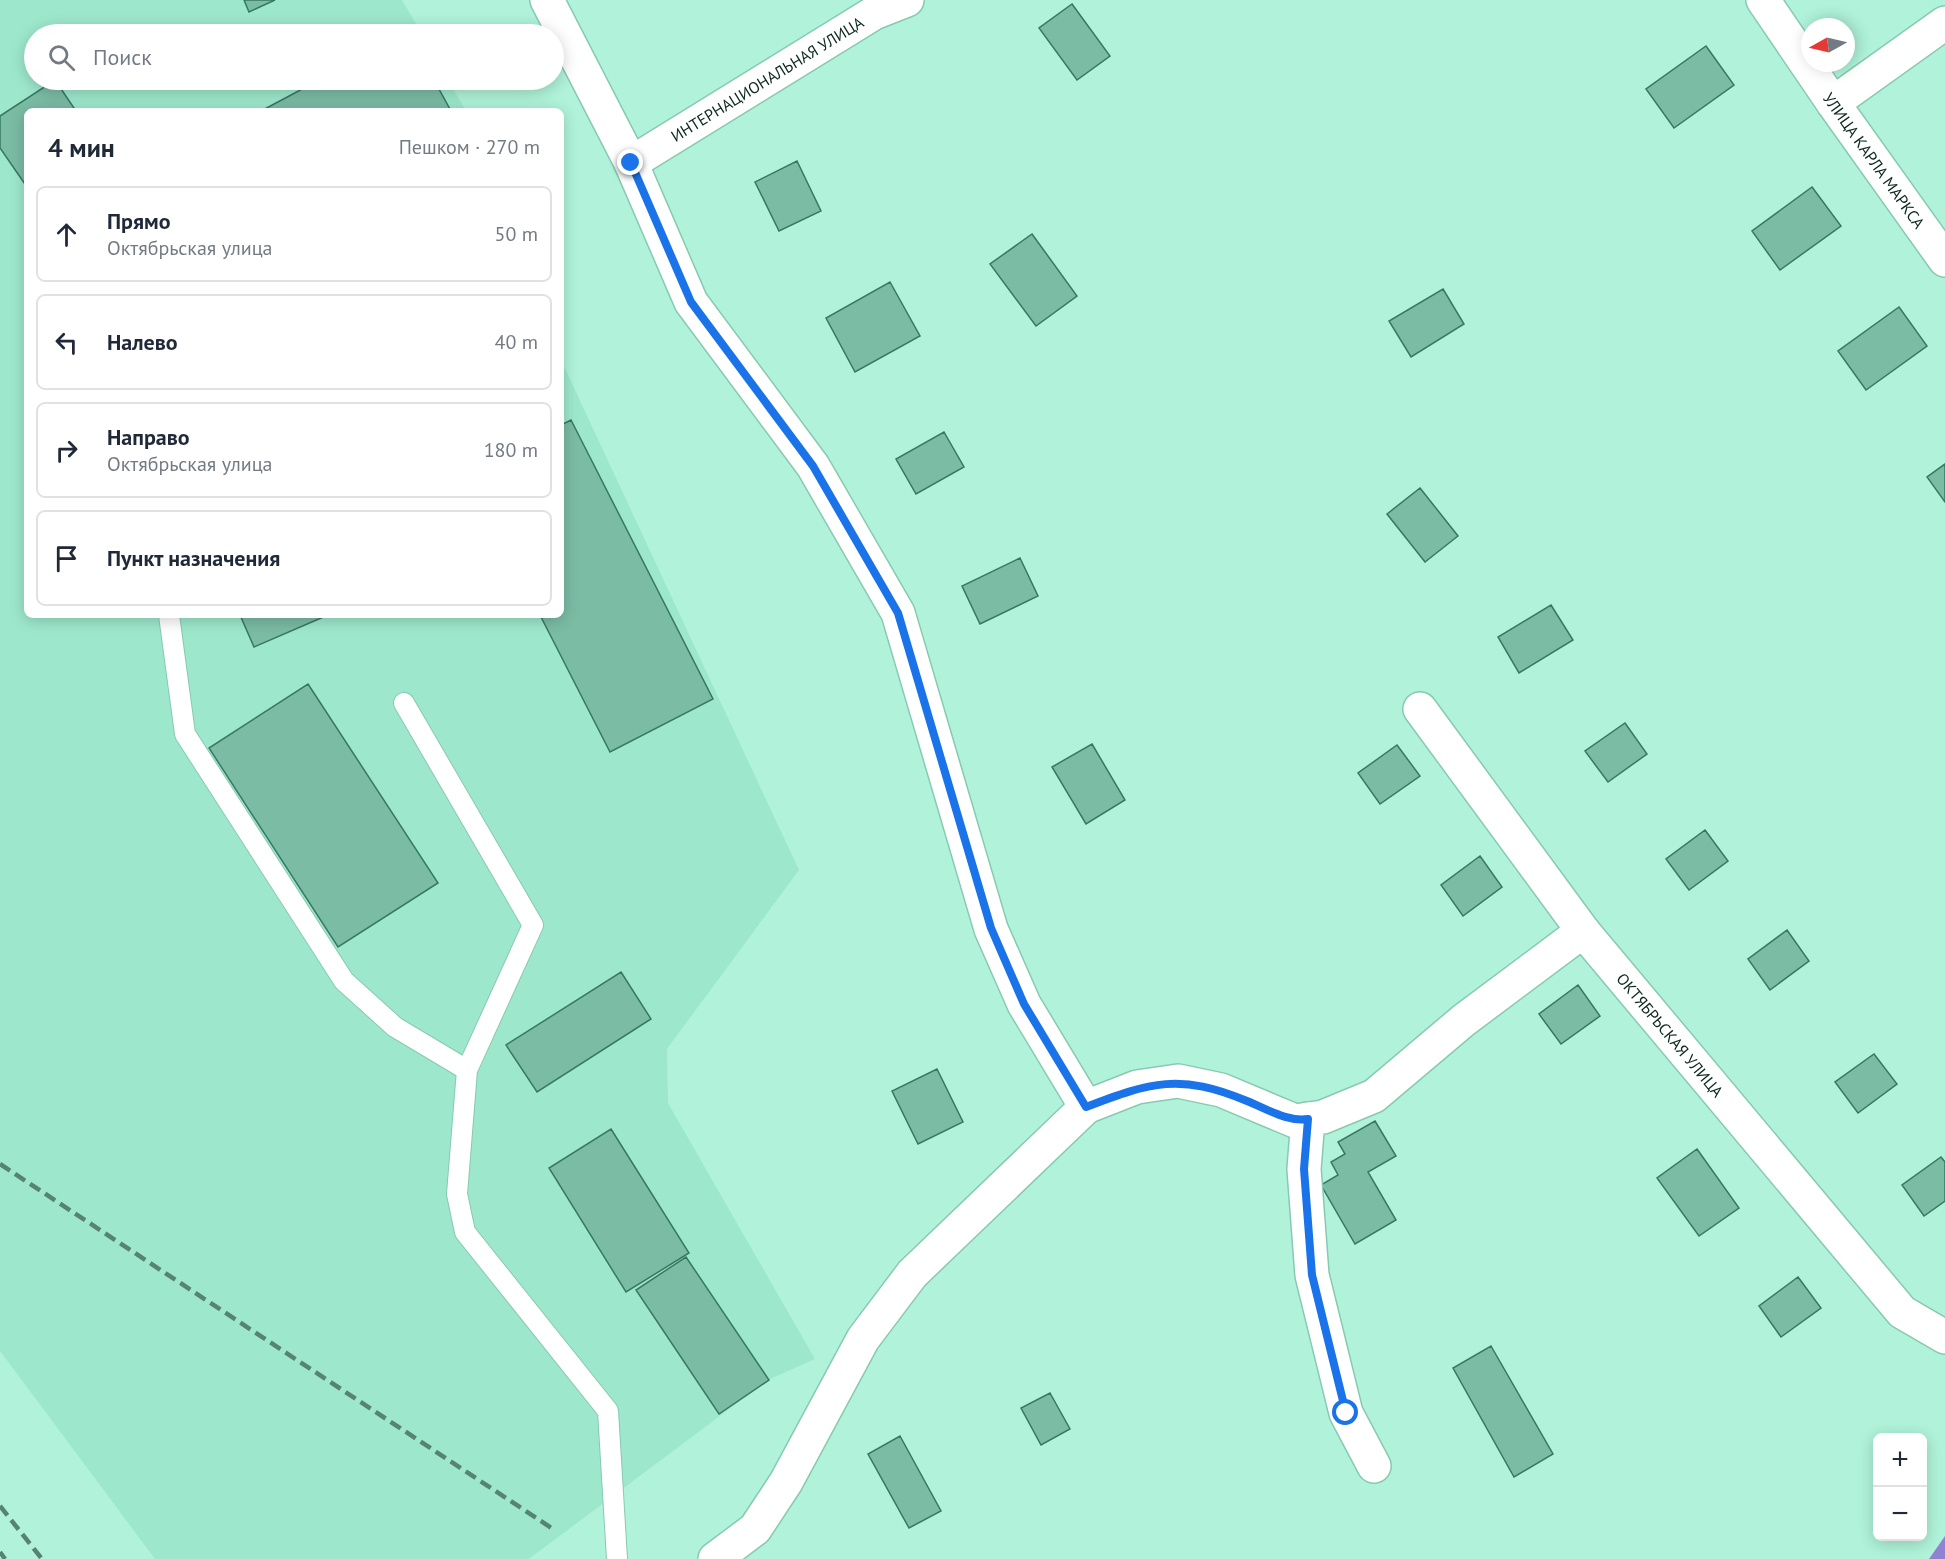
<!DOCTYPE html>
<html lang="ru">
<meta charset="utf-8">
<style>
:root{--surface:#fff;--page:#f6f6f7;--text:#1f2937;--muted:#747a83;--line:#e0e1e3}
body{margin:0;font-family:"PT Sans",sans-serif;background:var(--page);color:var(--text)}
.controls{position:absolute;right:18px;bottom:18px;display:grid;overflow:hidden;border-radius:9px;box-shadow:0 3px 15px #0003}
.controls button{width:54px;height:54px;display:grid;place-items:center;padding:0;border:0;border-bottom:2px solid var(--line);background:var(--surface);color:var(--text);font:30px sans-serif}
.compass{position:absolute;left:1801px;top:18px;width:54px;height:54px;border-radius:50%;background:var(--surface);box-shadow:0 3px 15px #0003;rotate:262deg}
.stop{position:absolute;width:18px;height:18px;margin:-14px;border:4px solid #1a73e8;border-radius:50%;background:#fff}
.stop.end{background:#1a73e8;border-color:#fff;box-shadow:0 2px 6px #0008}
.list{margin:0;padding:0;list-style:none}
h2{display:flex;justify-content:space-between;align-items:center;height:78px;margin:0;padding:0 24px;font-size:26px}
h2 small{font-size:20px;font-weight:400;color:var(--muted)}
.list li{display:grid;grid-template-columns:39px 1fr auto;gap:18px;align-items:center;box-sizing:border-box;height:96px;margin:0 12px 12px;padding:0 12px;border:2px solid var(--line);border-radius:9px}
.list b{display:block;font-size:22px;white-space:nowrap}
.list p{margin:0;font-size:20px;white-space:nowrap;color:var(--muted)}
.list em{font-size:20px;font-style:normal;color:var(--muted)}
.icon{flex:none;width:33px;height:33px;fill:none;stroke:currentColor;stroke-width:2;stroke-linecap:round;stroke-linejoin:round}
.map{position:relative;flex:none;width:1945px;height:1559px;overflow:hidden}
.search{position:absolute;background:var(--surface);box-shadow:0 3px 15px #0003;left:24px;top:24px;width:540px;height:66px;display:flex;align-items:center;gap:15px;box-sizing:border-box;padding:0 21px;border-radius:33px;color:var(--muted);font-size:22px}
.panel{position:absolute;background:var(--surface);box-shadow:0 3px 15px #0003;left:24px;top:108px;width:540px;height:510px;border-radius:9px}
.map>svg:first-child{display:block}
.built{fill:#9de8cd}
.water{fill:#8f83d1}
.building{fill:#7bbca5;stroke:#377863;stroke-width:1.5}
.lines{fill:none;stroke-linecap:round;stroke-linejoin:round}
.service-casing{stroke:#88c9b2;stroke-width:22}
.minor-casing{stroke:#88c9b2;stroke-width:36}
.service{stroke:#fff;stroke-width:20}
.minor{stroke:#fff;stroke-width:33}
.rail{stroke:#568373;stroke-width:4.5;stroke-dasharray:12 6;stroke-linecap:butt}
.route{stroke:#1a73e8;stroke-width:8}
.labels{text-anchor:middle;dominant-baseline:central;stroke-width:4.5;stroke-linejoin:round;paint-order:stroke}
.street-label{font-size:16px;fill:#0c281f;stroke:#fff}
</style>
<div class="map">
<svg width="1945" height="1559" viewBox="0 0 1945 1559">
<rect width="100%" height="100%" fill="#b0f3da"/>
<path class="built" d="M0,0h402l20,34h-388v46h414l18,31h-439v504h534v-255l238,510 -132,179 1,54 147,256 -47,21 -239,179h-374l-155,-208z"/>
<path class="water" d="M1945,1536v23h-16z"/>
<path class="building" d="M244,0h31l-26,12z
M1072,4l38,52 -33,24 -38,-52z
M1706,46l28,39 -60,43 -28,-39z
M55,80l21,31h-49v76l-27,-39v-32z
M319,80h115l17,31h-190z
M797,161l24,50 -42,20 -24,-49z
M1812,187l29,39 -61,44 -28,-39z
M1032,234l45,62 -41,30 -46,-62z
M890,282l30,54 -65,36 -29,-54z
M1443,289l21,35 -53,33 -22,-36z
M1899,307l28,39 -61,44 -28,-39z
M571,420l142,279 -103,53 -70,-137h21v-190z
M944,432l20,35 -48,27 -20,-35z
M1945,464v38l-18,-25z
M1420,488l38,48 -33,26 -38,-48z
M1020,558l18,38 -58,28 -18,-38z
M1551,605l22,35 -54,33 -21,-36z
M240,615h88l-74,32z
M308,684l130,199 -100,64 -129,-199z
M1625,723l22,31 -39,28 -23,-31z
M1092,744l33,56 -39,24 -34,-57z
M1397,745l23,31 -40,28 -22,-31z
M1705,830l23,31 -39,29 -23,-31z
M1480,856l22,31 -39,29 -22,-31z
M1787,930l22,31 -39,29 -22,-31z
M621,972l30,47 -114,73 -31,-47z
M1578,985l22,31 -39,28 -22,-30z
M1874,1054l23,30 -39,29 -23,-31z
M937,1069l26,53 -45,22 -26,-53z
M1375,1121l21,35 -28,16 28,48 -41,24 -34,-59 17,-10 -7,-13 14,-8 -7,-12z
M611,1129l78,124 -63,39 -77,-124z
M1697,1149l42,59 -40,28 -42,-58z
M1941,1157l4,5v39l-21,15 -22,-31z
M686,1257l83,123 -50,34 -83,-124z
M1798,1277l23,31 -40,29 -22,-31z
M1491,1346l62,108 -39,23 -61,-109z
M1050,1393l20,36 -29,16 -20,-37z
M900,1436l41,75 -32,17 -41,-74z"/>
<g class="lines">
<defs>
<path id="service" d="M169,615l16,119 159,247 51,46 72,43
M404,703l129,222 -66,145 -10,124 8,38 143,179 9,148"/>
<g id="minor">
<path d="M547,0l84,163 60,139 122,164 85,147 93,316 33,75 62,103"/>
<path id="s1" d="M1763,0l70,103 112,157"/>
<path d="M1833,103l112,-80"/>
<path id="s2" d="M631,163l243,-150 33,-13"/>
<path id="s3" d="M1420,709l163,222 319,381 43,25"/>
<path d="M1308,1119l-4,50 8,106 34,138 28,53"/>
<path d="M715,1559l40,-30 31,-47 77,-143 49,-65 174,-167 51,-20 41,-6 43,9 74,31 28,-4 51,-21 90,-76 119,-89"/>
</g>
</defs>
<use href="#service" class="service-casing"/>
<use href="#minor" class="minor-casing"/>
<use href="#service" class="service"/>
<use href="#minor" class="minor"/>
<path class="rail" d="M0,1164l553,365
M0,1506l42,53
M0,1552l5,7"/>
</g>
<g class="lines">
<path class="route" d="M631,163l60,139 122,164 85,147 93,315 33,76 62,103c65,-25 94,-34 161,-6 20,8 40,21 61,18l-4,50 8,106 34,138"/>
</g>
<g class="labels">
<g class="street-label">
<text stroke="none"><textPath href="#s2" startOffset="160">ИНТЕРНАЦИОНАЛЬНАЯ УЛИЦА</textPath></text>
<text stroke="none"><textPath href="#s1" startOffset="195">УЛИЦА КАРЛА МАРКСА</textPath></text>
<text stroke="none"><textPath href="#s3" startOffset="411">ОКТЯБРЬСКАЯ УЛИЦА</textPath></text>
</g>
</g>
</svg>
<div class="controls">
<button>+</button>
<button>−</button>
</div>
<svg class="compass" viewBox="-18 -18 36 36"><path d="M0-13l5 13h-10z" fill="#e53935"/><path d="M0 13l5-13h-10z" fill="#747a83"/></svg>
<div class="stop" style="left:1346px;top:1413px"></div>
<div class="stop end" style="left:631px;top:163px"></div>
<div class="search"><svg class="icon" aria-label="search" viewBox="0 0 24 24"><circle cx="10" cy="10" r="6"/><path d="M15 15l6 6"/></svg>Поиск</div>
<section class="panel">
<h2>4 мин<small>Пешком · 270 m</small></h2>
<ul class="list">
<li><svg class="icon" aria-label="ahead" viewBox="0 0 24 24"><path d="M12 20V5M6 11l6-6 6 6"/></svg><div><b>Прямо</b><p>Октябрьская улица</p></div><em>50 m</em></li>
<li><svg class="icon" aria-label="left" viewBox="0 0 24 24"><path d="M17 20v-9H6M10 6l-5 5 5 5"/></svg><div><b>Налево</b></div><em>40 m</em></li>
<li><svg class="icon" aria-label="right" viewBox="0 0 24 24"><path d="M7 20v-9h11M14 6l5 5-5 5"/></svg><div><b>Направо</b><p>Октябрьская улица</p></div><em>180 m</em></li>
<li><svg class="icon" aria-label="arrive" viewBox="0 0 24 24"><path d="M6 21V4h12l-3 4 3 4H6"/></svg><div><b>Пункт назначения</b></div></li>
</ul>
</section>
</div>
